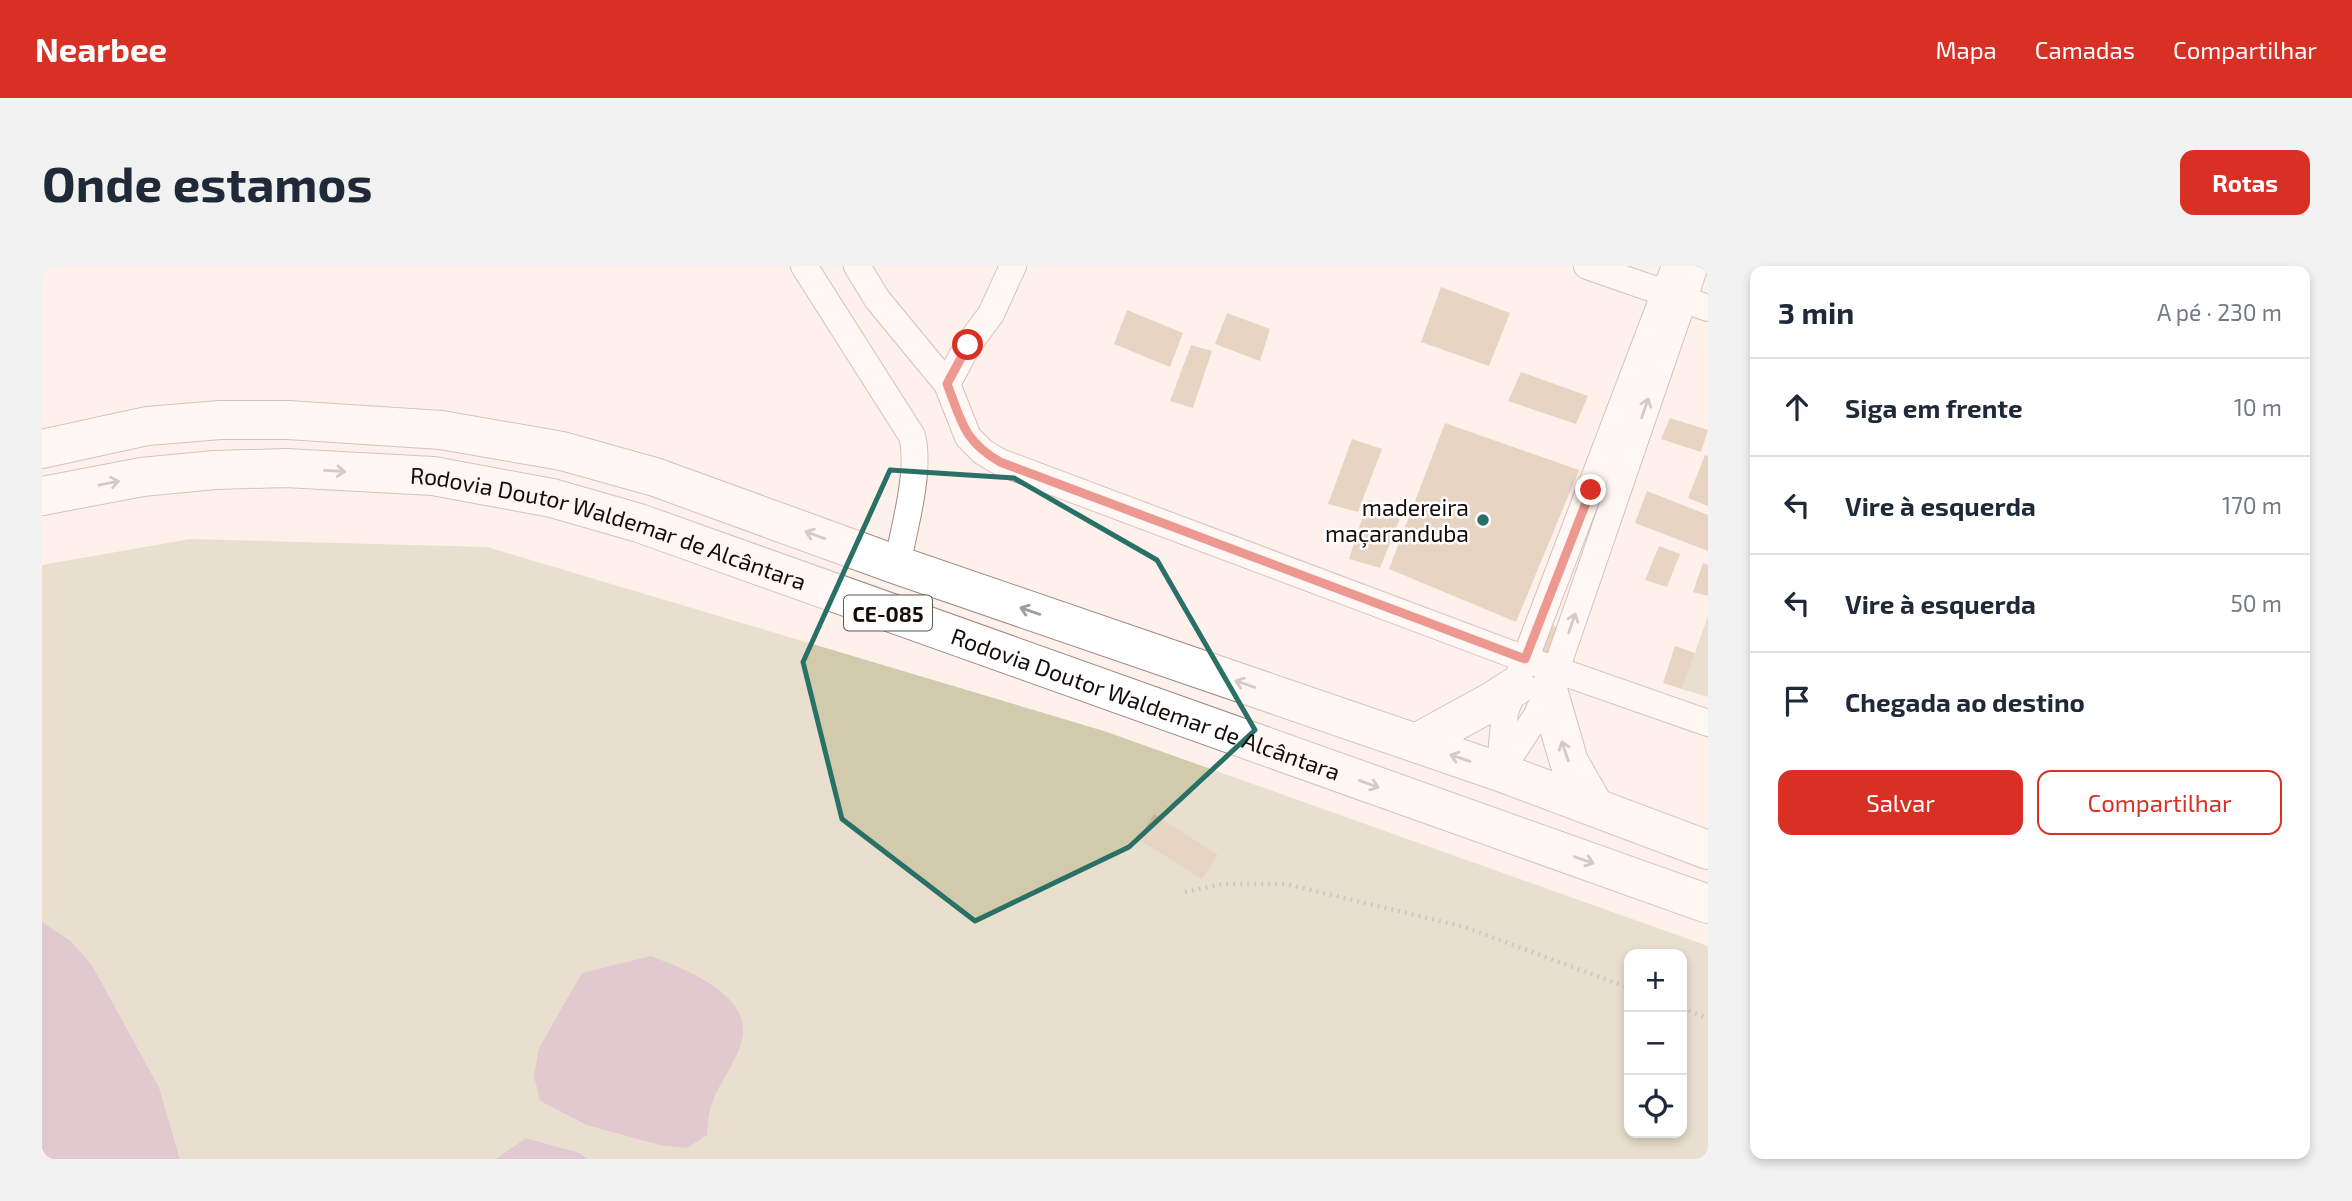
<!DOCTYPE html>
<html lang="pt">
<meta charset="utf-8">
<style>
:root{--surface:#fff;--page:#f2f2f3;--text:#1f2937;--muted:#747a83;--line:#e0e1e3;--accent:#d93025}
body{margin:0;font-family:"Exo 2",sans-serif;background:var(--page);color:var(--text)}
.controls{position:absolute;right:21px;bottom:21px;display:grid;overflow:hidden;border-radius:14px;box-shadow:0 4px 10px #0003}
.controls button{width:63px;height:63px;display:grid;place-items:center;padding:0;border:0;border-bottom:2px solid var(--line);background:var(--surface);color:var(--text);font:35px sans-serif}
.stop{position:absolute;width:21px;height:21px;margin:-16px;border:5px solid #d93025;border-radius:50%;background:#fff}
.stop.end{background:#d93025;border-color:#fff;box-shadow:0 2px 7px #0008}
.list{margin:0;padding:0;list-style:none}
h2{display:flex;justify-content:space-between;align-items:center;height:91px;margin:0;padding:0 28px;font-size:30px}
h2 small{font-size:23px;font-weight:400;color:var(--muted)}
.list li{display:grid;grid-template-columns:46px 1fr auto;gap:21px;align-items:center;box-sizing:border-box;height:98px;padding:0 28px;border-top:2px solid var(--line)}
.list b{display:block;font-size:26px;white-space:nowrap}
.list em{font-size:23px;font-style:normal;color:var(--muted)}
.actions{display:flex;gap:14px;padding:21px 28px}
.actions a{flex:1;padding:16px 0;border:2px solid var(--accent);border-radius:14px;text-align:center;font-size:24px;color:var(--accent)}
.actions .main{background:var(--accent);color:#fff}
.icon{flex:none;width:38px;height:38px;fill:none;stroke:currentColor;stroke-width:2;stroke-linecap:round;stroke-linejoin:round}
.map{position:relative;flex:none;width:1666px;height:893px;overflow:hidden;border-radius:14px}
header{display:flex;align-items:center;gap:42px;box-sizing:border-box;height:98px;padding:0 35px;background:var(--accent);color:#fff}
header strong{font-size:33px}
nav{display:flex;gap:38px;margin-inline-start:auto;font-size:24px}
.intro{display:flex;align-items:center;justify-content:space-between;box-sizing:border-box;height:168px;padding:0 42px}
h1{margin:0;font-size:49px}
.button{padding:18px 32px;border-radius:14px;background:var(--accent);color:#fff;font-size:24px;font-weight:700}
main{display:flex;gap:42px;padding:0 42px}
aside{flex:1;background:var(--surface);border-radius:14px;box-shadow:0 4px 10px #0003}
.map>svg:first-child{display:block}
.green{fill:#d1cbab;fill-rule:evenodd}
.water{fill:#bf9aae}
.building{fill:#cdb293}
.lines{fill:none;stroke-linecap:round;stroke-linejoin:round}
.minor-casing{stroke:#a18c84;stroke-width:28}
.trunk-casing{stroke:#a18c84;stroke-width:40}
.path{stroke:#a09591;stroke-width:4.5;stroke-dasharray:2 5;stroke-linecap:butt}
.minor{stroke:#fff;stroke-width:26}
.trunk{stroke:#fff;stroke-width:38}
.oneway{stroke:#a19e9d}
.route{stroke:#d93025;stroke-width:9}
.marked{fill:none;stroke:#297066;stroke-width:5;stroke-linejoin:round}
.poi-dot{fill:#297066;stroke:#fff;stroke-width:2.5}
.labels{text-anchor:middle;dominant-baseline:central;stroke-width:5;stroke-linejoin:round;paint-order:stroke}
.shield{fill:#fff;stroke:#5a5654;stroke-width:2}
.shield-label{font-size:21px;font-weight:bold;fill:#140d0a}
.poi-label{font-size:23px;fill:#140d0a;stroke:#fff;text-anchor:end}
.street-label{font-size:23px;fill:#140d0a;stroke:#fff}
</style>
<header>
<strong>Nearbee</strong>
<nav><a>Mapa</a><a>Camadas</a><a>Compartilhar</a></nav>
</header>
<div class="intro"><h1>Onde estamos</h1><a class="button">Rotas</a></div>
<main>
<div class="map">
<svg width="1666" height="893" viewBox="0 0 1666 893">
<rect width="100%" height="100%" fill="#fef0eb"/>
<path class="green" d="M148,273l297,8 617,184 604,215v213h-1119l-12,-7 -51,-14 -31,21h-315l-21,-72 -67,-122 -21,-24 -29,-19v-357zM1587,688h53v179h-53zM700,773l-31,66 -52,40 -73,-20 -46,-24z
M1666,350v81l-26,-8z"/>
<path class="water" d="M0,656l29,19 21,24 67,122 21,72h-138z
M609,690c33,13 102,38 91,84 -5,21 -23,43 -30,64 -4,9 -4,21 -5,31l-20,13 -28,-3 -73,-20 -46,-24 -6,-25 5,-28 43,-75z
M484,872l51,14 12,7h-94z"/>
<path class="building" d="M1399,21l69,26 -21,53 -68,-24z
M1085,44l56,23 -13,34 -56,-23z
M1185,47l43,16 -10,32 -45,-17z
M1149,79l21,6 -19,57 -23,-7z
M1479,106l67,24 -12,28 -68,-23z
M1628,152l38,12 -7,22 -40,-13z
M1403,157l134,47 -63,152 -127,-53z
M1310,173l30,10 -24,63 -30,-8z
M1663,189l3,1v50l-20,-8z
M1605,225l61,24v36l-73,-28z
M1326,234l35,11 -23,57 -31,-9z
M1617,280l21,8 -13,33 -22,-7z
M1661,297l5,2v31l-15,-4z
M1500,357l21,6 -9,26 -21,-5z
M1633,380l20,7 -13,36 -19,-6z
M1112,548l64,41 -16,24 -64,-40z"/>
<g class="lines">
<defs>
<path id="minor" d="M762,0l108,170c9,35 -8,93 -15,129
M815,0l20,33 70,85 21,53 15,15 17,10 525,197 183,64
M1545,0l121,42
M905,118l21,-39 23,-31 22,-48
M1458,501l5,-55 170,-446
M1458,506l37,-57 19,-45 139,-404"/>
<g id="trunk">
<path d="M0,183l105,-23 73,-6h68l153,10 121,21 93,26 242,88 603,207 208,78"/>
<path id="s1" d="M0,230l100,-19 73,-7 71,-2 147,8 119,22 87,25 1069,381"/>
<path d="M1506,424l21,72 25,44"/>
<path d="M1374,477l75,-41 25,-16"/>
</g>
</defs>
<use href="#minor" class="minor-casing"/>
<use href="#trunk" class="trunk-casing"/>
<path class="path" d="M1143,626l38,-8h63l179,43 164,61
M1640,742l26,10"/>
<use href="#minor" class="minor"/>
<use href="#trunk" class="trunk"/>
</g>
<defs><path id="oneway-shaft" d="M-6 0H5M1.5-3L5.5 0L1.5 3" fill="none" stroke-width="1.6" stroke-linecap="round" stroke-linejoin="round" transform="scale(1.75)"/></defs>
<g class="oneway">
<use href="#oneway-shaft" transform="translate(1603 142) rotate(-71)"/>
<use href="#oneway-shaft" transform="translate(293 205) rotate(3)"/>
<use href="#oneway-shaft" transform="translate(67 217) rotate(-11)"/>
<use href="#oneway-shaft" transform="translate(773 269) rotate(-160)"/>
<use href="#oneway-shaft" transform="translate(988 345) rotate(-161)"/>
<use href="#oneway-shaft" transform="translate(1530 357) rotate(-71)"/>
<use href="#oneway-shaft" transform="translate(1203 418) rotate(-161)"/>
<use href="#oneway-shaft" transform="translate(1523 485) rotate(-109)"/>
<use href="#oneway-shaft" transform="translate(1418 492) rotate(-161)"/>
<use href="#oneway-shaft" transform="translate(1327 518) rotate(20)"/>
<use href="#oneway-shaft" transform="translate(1542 594) rotate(19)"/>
</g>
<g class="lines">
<path class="route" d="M926,79l-21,39c15,38 16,56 53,78l525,197 66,-169"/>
</g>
<path d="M0 0H1666V893H0ZM848,204l124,8 143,82 98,170 -126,117 -154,74 -133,-102 -39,-157z" fill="#fef0eb" fill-opacity=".55" fill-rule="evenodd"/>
<path class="marked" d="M848,204l124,8 143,82 98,170 -126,117 -154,74 -133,-102 -39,-157z"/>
<circle class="poi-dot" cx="1441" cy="254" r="7"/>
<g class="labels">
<rect class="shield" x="802" y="329.5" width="88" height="35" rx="5"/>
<g class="shield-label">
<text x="846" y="347">CE-085</text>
</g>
<g class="poi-label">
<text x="1427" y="241">madereira<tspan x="1427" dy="26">maçaranduba</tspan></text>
</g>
<g class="street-label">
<text stroke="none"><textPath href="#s1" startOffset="576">Rodovia Doutor Waldemar de Alcântara</textPath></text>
<text stroke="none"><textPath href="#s1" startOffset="1143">Rodovia Doutor Waldemar de Alcântara</textPath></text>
</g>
</g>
</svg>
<div class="controls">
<button>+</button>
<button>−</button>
<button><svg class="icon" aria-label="locate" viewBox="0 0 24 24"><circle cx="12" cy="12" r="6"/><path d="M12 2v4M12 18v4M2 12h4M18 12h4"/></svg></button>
</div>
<div class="stop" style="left:926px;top:79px"></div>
<div class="stop end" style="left:1549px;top:224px"></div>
</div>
<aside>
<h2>3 min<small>A pé · 230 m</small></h2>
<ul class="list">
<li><svg class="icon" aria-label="ahead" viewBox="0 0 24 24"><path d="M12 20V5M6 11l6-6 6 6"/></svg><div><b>Siga em frente</b></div><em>10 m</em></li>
<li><svg class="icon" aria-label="left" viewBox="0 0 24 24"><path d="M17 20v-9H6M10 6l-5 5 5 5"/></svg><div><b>Vire à esquerda</b></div><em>170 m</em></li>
<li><svg class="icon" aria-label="left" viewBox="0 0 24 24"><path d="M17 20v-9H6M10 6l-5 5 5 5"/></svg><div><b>Vire à esquerda</b></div><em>50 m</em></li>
<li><svg class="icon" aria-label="arrive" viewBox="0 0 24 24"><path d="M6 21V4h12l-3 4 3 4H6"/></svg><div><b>Chegada ao destino</b></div></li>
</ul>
<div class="actions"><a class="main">Salvar</a><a>Compartilhar</a></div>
</aside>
</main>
